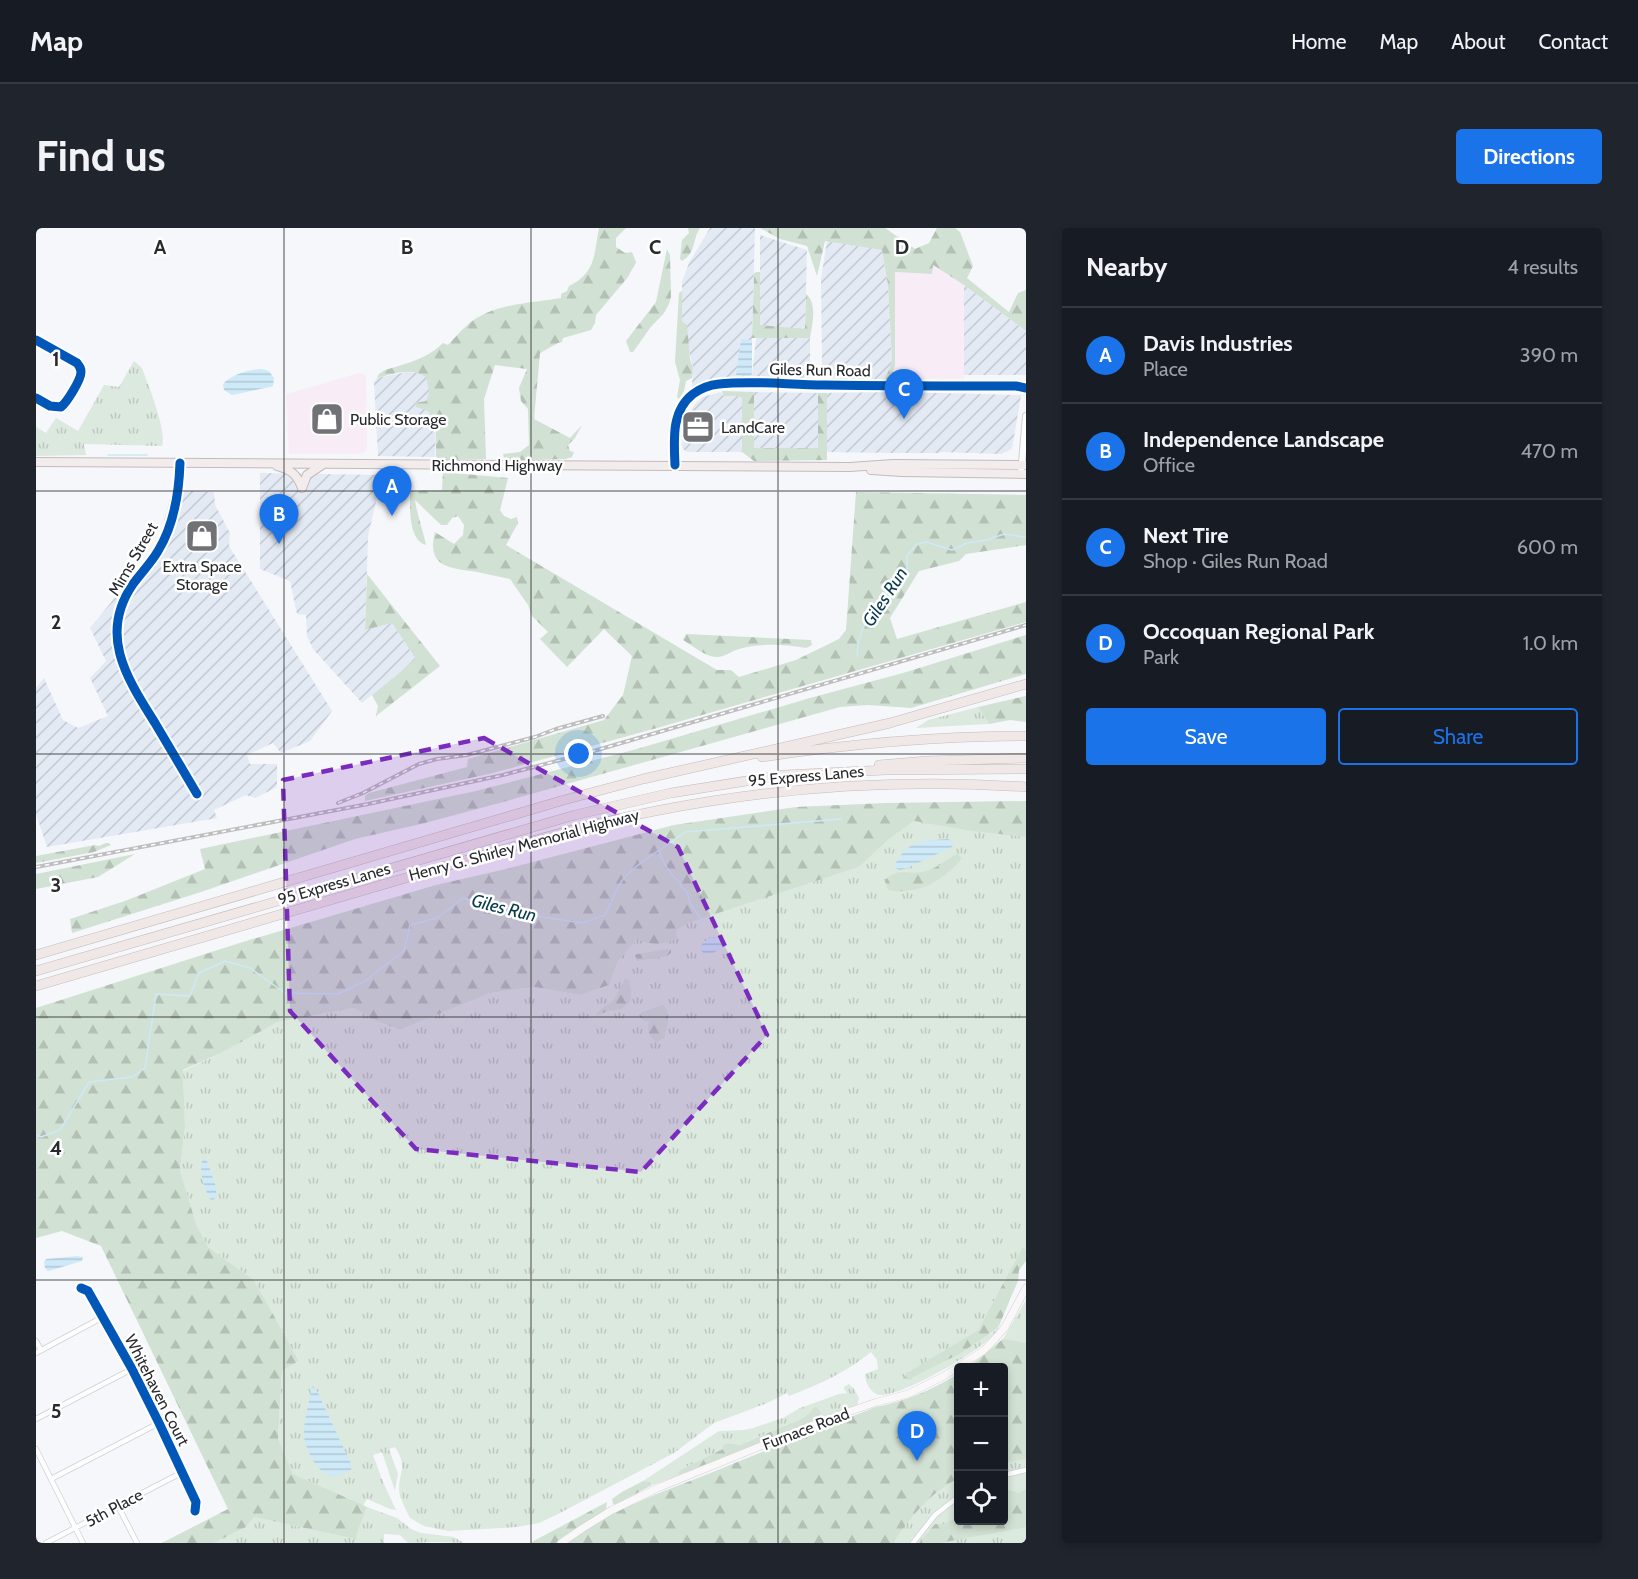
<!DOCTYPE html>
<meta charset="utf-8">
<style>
:root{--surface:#171b24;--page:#20242c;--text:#f1f3f6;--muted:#9ea1a6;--line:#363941;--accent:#1a73e8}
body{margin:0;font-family:Cabin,sans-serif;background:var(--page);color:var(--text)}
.controls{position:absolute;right:18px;bottom:18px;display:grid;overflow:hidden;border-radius:6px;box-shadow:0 3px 9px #0003}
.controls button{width:54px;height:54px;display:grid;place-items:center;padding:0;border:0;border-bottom:2px solid var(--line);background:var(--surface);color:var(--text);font:30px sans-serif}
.you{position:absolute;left:543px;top:526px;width:21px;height:21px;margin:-15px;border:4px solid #fff;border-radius:50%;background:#1a73e8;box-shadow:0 0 0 9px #1a73e833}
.badge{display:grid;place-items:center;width:39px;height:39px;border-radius:50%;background:var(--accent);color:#fff;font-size:20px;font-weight:700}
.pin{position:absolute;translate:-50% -50px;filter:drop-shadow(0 2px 3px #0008)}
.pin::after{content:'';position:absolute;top:32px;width:21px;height:18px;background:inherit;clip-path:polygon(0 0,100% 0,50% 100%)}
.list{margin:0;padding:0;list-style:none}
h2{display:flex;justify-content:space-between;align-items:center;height:78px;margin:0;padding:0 24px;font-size:26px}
h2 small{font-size:20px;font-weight:400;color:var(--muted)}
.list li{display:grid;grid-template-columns:39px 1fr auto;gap:18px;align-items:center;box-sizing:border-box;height:96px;padding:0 24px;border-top:2px solid var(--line)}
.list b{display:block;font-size:22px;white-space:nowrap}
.list p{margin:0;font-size:20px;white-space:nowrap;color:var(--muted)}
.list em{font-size:20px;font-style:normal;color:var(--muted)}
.actions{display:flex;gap:12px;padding:18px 24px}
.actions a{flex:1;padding:14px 0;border:2px solid var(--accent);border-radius:6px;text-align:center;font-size:21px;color:var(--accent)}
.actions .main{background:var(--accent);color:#fff}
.icon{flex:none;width:33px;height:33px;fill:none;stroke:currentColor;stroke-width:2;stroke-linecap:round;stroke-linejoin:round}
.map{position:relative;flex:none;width:990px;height:1315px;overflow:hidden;border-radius:6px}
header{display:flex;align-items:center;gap:36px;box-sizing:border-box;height:84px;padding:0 30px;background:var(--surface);border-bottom:2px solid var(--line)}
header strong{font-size:28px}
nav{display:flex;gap:33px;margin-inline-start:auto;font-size:21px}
.intro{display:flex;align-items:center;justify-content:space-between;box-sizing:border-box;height:144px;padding:0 36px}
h1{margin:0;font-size:42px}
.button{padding:15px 27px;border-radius:6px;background:var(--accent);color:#fff;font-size:21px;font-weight:700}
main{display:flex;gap:36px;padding:0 36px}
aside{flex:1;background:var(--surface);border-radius:6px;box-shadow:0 3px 9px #0003}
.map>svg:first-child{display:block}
.commercial{fill:#f8edf7}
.industrial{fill:url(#industrial-furrows)}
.grass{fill:url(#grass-tufts)}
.forest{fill:url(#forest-firs)}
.water{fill:url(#water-rules)}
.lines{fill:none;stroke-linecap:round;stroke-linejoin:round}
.stream{stroke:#cee9f8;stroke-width:1.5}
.minor-casing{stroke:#cfd1d5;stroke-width:6}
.tertiary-casing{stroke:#cfd1d5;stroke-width:8}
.secondary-casing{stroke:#cfd1d5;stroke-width:8}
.trunk-casing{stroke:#c4bbbb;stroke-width:10}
.motorway-casing{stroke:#c4bbbb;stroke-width:10}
.minor{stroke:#fefefe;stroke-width:4.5}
.tertiary{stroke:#fefefe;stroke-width:6}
.secondary{stroke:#f9f7f8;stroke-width:7}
.trunk{stroke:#f2ecec;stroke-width:8}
.motorway{stroke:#f0e8e7;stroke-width:9}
.rail-casing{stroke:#bebebf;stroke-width:4}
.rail{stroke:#fff;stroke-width:1.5;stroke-dasharray:4.5;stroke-linecap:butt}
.cycleway-casing{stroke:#fff;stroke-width:13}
.cycleway{stroke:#0057b8;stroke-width:9}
.marked{fill:#7b2cbf;fill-opacity:0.2;stroke:#7b2cbf;stroke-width:4.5;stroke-dasharray:12 8;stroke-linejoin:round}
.grid{fill:none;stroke:#282a2e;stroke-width:1.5;stroke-opacity:0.55}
.labels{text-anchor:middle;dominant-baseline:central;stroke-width:5;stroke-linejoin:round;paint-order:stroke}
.street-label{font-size:16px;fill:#282a2e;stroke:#fff}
.poi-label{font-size:16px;fill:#282a2e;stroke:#fff;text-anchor:start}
.water-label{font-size:18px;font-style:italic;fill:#073a4f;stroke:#fff}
.grid-label{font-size:20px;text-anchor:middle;font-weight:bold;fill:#282a2e;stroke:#fff;stroke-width:5;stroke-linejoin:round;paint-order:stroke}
</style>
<header>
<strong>Map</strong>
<nav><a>Home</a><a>Map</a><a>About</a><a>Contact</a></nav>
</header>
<div class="intro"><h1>Find us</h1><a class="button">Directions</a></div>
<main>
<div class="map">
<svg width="990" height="1315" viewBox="0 0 990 1315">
<defs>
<pattern id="industrial-furrows" width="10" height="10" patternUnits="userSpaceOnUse" patternTransform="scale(1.5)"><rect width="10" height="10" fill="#e3eaf4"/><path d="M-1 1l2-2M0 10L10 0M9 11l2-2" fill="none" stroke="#c3c9d2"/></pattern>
<pattern id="grass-tufts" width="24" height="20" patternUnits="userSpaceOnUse" patternTransform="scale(1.5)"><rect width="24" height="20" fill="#dce9de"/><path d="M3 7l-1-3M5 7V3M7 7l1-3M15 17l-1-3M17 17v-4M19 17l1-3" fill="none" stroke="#bdc8bf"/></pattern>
<pattern id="forest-firs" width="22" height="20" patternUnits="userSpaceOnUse" patternTransform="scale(1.5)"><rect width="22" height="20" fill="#d1e1d3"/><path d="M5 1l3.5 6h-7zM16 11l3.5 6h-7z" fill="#b3c1b5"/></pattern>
<pattern id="water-rules" width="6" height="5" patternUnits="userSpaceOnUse" patternTransform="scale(1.5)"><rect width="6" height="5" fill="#cee9f8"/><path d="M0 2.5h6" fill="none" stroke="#b1c8d5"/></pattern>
</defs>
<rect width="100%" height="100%" fill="#f5f7fb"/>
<path class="commercial" d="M896,37l32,20v97h-72v-9l3,-7v-94l37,2z
M323,145l7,2 1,68 -1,8 -7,3h-70l-3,-60z"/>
<path class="industrial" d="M674,0h45l-3,110v38l4,-38h54v42l-86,-1 -14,1 -18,7 1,-19 -11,-47v-39l7,-19z
M724,7l47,15 -2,79 -45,-3z
M791,13l55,9 6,35 4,76 -7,19h-52l-11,-15 -1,-86z
M928,57l62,46v44h-62z
M370,144l14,1 7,4 9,46 -1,34 -57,-1 -4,-74 3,-4z
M685,164l2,4h14l5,2v54h-55l-3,-2 -2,-3 1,-26 13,-18 7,-6z
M718,164l64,1 1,56 -66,-1z
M857,164l128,3 -9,54 -11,5 -60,-2 -1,1h-47l-66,-1v-59z
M224,245l120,2 -1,14 -11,47 -3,94 27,-7 24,36 -54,44 -49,-54 -6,-13 -1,-21 -9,-1 -7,-33 -30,-12z
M136,262l42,2 1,13 15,28 -1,13 103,165 -22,30 -29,12 -8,-10 -26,12 3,9h27v23l-22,11 -9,-3 -32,15 3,8 -170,29 -11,-33v-126l8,-10 19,42 15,8 30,-12 -18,-38 16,-17 -16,-33 50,-61 20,-31z"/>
<path class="grass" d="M98,133l8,7c6,17 25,62 20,78l-78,-2 2,11 -50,1v-29l10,6 10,-15 22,13 26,-46 15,2z
M942,479l11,17 -73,4 12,-8z
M878,593l112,16v413l-3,-2 -45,82 -73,45 87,-42 7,-7c-3,6 -6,10 -11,14 -16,15 -88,57 -108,55 -9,-1 -15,-13 -15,-21l13,-5 -1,-9 -6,-8c-24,20 -53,33 -82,44l-2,-3 -22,11 -51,19 -40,30 -118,62 -17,8 -22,4 -69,4 -24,-5 -14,-8c-4,-8 -10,-19 -11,-28 0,-19 9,-23 -4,-43l-6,2 9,25 -3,17 -13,-39 -9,3 10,27 13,28 -6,-1 -23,-10 -4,7 -70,-32 -15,-36 4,-67 17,-10 -45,-81 -46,-33 -12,-23 -16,-54 5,-43 -2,-56 38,-18 57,-31 76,-14 20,12 26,10 90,-37 45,-6 45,8 29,-10 9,-24 19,-22 222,-72 29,-27z
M990,1072v43l-16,-2 16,5v197h-184l72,-146 28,-13 16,-10v146h46v-152l-35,-1 34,-28z
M813,1156l5,5 5,9 -2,7 -3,2 -33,12 -6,-13 -7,8 -7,5 -61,26 -11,-2 -5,6 -44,21 -2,2 1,3 -26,10 -4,-3 -6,-1 76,-50 25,-1 9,-2 30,-10 17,-10 39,-14 8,-1 -3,-4v-2z
M331,1279l30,11 14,11 10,4 33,4 10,6 -26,-1 -30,1 -8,-8 -16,-1v9h-170l32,-16 8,-10 101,22z"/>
<path class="forest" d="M563,0h27l-10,10v9l9,6 7,-1 4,10 -8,15 -32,38 -1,8 -4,7 -28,8 -1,4 -4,1 -18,10 -6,66 36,19 12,-13 -7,13 -7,7 2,6 4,1 -2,5 -6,2 -61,2 -2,-7 17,-2 9,-7 -1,-36 -7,-8 -2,-13 8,-19 -32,-4 -11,34 2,60 -50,1v-37l-8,-12 -12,-4 -1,-4 11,-2c5,-8 2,-15 0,-24 -15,-10 -33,-3 -49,1l2,-4 6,-4c20,-6 42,-11 58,-27l5,2c8,-9 17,-19 27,-26 25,-16 58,-16 86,-21v-4l6,-3 2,-5c27,-13 25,-32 30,-58z
M652,0h12c-8,11 -3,24 -18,33l-2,-2 2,-19 7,-7z
M724,0h125l30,21 14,-6 8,-15h18l5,4 13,34 -6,12 42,34 9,-19 8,-3v41l-62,-46 -31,-20 -1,9 -37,-2v94l-3,7v9l-7,-2 7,-19 -4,-76 -6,-35 -57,-9 -8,35 -10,-30 -27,-7z
M631,21l3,6 1,42 -2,7 -5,9 -14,15 -17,24h-3l-4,-11 30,-39z
M721,44h3v53l45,4 1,-35c12,10 6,30 4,44h-58l2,-65z
M646,63v30l5,4 3,34 3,9 -1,10 -6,3 -2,10 -5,8 -2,-2 3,-17 -5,-18 4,-69z
M686,163l32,1v56h64v-55h9v67l-73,1 -12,-9v-54l-5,-2h-14z
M407,244l65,6 -8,32 4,6 7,3 6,-2 1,6 -12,22 211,125h14l8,7 57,-17 43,-21 7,-9 10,-138 170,3v50l-60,9 -7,7 -40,10 -29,47 7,21 129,-37v20l-369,106 -164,45 -128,28v-5l4,-3 98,-26 1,-8 136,-39 19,-25 9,-39 -28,-27 -37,38 -27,-28 8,-7 -16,-16 -4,-11 -18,-26c-11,-2 -22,-5 -33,-7 -27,-4 -51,-4 -42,-40l19,12 9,-9 1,-10 -6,-9 -6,2 -5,7h-6l-26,-25c2,15 8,30 11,45 -18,-5 -16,-38 -16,-54l32,-1z
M331,346l73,92 -64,50 2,-10 -6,-11 44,-36 -24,-36 -27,7z
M650,406l125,6 1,5 -6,3c-21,-4 -46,-5 -67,1 -8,2 -14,8 -22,8 -12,0 -25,-12 -34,-17z
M990,407v39l-115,34 -43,-3 -28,2 -337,95 -78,21 -70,16 -154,53 -129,41 -2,-14 55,-18 80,-32 -5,-20 276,-58 161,-42 173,-51 93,-25z
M990,468v26l-16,-2 -21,4 -11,-17z
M990,573v36l-53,-6 -59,-10 -26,19 -29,27 -171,56 -12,7 1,9c-15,6 -25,7 -40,0l-19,22 -9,24 -29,10 -45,-8 -45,6 -90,37 -26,-10 -20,-12 -76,14 -57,31 -38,17 2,57 -5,43 16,54 12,23 46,33 45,81 -17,10 -4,67 15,36 74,33 -12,32 -101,-22 -8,10 -32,16h-52l66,-34 -127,-263 -39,-15 -26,7v-230l210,-67 190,-56 70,-16 168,-44 122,-18 90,-4z
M70,615h3l2,2 -17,7 -58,11v-7l59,-11 4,1z
M99,626l-37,23 -62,12v-15z
M921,626l5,4c-17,22 -45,38 -74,32l-3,-10c13,-13 22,-5 37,-8 14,-2 24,-13 35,-18z
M632,721l3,1v3l-4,3 -30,5 -2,-6 3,-1z
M589,751h3c3,8 4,15 2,23l-9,7 -14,2 -10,5 -1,-3 17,-12z
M627,777c9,8 4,22 1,33l-7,4c-9,-5 -10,-12 -8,-21h-4l-6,-5 3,-4z
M987,1019l3,3v11l-7,9 -1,11 -7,16 -12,29 -7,6 -31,21 -54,27 -2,-2v-3l7,-5 66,-40z
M967,1111l23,4v116l-22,4v-95l-35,-1z
M922,1146v104c-31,18 -45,36 -65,65h-325c41,-33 92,-50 140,-69 56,-23 112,-45 168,-67 30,-6 56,-17 82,-33z
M779,1178l5,5 1,8 -142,56 -1,-3 2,-2 43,-21v-4l6,-2 11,2 61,-26 7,-5z
M607,1253l6,1 3,3 -37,20 -2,-1 -1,-5 10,-7z
M968,1261l9,2 4,3 9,-5v38l-86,16h-21l16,-19h9l14,-7v3h46z
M571,1274l-1,7 -50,34h-26z"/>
<path class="water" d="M705,111l11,1v34l-3,2 -13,-1z
M226,141l7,2 5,7 -1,8 -3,1 -38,8 -8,-5 -1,-6c10,-10 25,-14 39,-15z
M912,611l4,2 1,4 -1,2 -45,21 -7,2 -5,-2c0,-6 3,-8 6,-13 12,-16 29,-14 47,-16z
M678,709c6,0 9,6 8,11l-9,5 -9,1 -4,-5c1,-7 9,-11 14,-12z
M167,931l4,2 8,23 2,12 -4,4 -3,-1c-6,-10 -12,-30 -7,-40z
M41,1028l6,1 -1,4 -30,9 -4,1 -3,-3 -1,-6 2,-3z
M277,1158l4,5 35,75 -1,4c-5,1 -12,6 -18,6 -15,-1 -27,-26 -29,-39 -1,-15 5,-32 7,-47z"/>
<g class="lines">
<path class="stream" d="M72,227h39
M821,428l1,-13 5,-15 25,-40 19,-19v-13l7,-9 4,-3 8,-2 26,8 15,-7 20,-3 17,-6 22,3
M623,623c2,9 13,26 21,31l1,5 5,3 5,15 14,19
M0,907l5,2 19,-7 29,-48 43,-5 13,-9 11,-74 34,2 9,-23 26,-12 25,7 35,25 53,1 27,-13 39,-30 6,-26 27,-7 26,-20 40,13 79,12 23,-8c6,-11 11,-27 19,-37 17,-19 41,-30 61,-46l157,-13"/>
<defs>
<path id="minor" d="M0,112l41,23c3,4 4,5 4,9 0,8 -14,30 -20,35l-11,-1 -14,-8
M144,235c-1,30 -6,62 -22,88 -7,12 -17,22 -25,33 -35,51 -6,94 22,139 14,24 28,47 42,71
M639,237c-1,-25 -4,-54 18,-71 8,-6 16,-9 26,-10 33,-4 71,1 105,1 64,1 128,1 192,1l10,2
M45,1060l7,3 44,78 27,54 37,79 -1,9
M0,1113l5,9
M0,1125l67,-36
M0,1191l96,-50
M0,1221l47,94
M968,1247l22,-5
M15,1251l108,-56
M82,1278l19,37
M10,1315l135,-70
M877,1315l22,-28 23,-18"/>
<path id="tertiary" d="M985,246l5,-58"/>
<path id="secondary" d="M525,1315l22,-15 29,-18 48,-23 165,-67 52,-18 31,-8 36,-18 39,-25 11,-11 11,-13 21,-39"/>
<path id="trunk" d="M0,234l814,5 43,-3 133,1
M241,238c14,4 20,8 25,22
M835,242l31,2 124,2
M266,260l5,-13 15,-10"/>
<path id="motorway" d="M726,529c87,-13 176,-21 264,-21
M843,537l48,-4 99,-3
M0,727l528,-155 79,-21 247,-56 136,-39
M0,743l539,-156 96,-22 113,-18 101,-5 141,-1
M0,758l510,-149c159,-44 316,-61 480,-50"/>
</defs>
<use href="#minor" class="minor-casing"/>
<use href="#tertiary" class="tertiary-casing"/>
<use href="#secondary" class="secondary-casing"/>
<use href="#trunk" class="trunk-casing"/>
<use href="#motorway" class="motorway-casing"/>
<use href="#minor" class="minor"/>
<use href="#tertiary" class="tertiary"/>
<use href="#secondary" class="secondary"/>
<use href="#trunk" class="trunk"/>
<use href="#motorway" class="motorway"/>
<defs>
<path id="rail" d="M302,575l25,-10 56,-29 18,-5 30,-4 68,-18 21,-8 47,-13
M0,639l332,-63 135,-29 84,-22 439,-128"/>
</defs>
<use href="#rail" class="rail-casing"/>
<use href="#rail" class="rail"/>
<defs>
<path id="cycleway" d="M0,112l41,23c3,4 4,5 4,9 0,8 -14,30 -20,35l-11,-1 -14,-8
M144,235c-1,30 -6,62 -22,88 -7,12 -17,22 -25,33 -35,51 -6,94 22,139 14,24 28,47 42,71
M639,237c-1,-25 -4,-54 18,-71 8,-6 16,-9 26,-10 33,-4 71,1 105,1 64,1 128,1 192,1l10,2
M45,1060l7,3 44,78 27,54 37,79 -1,9"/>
</defs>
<use href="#cycleway" class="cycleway-casing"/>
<use href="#cycleway" class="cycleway"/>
</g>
<path class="marked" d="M448,510l194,109 89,188 -126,137 -225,-23 -126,-138 -7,-231z"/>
<path class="grid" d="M248,0v1315M495,0v1315M742,0v1315M0,263h990M0,526h990M0,789h990M0,1052h990"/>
<defs>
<symbol id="shop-square" viewBox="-11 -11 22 22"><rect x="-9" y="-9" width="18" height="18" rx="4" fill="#707276" stroke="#fff"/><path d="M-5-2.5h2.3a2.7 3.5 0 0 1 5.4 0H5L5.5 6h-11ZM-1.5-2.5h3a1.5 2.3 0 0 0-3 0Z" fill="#fff"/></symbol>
<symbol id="office-square" viewBox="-11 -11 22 22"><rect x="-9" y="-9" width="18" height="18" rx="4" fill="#707276" stroke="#fff"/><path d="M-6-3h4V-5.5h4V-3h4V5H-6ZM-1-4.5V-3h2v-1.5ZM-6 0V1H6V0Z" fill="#fff"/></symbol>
</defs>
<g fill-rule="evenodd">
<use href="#shop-square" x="272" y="172" width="38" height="38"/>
<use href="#office-square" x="643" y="180" width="38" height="38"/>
<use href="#shop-square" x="147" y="289" width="38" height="38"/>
</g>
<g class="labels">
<g class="street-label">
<text transform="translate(784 142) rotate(1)">Giles Run Road</text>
<text x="461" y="237">Richmond Highway</text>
<text transform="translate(97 331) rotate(-60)">Mims Street</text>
<text transform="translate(770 548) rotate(-5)">95 Express Lanes</text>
<text transform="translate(488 617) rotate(-15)">Henry G. Shirley Memorial Highway</text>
<text transform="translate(298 656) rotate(-16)">95 Express Lanes</text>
<text transform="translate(121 1162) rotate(63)">Whitehaven Court</text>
<text transform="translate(770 1201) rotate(-21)">Furnace Road</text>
<text transform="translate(78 1280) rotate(-28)">5th Place</text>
</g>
<g class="poi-label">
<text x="314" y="191">Public Storage</text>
<text x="685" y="199">LandCare</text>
<text x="166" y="338" text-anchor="middle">Extra Space<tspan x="166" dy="18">Storage</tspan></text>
</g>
<g class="water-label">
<text transform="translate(849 369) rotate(-57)">Giles Run</text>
<text transform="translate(468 680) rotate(14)">Giles Run</text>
</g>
</g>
<g class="grid-label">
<text x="124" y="26">A</text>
<text x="371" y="26">B</text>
<text x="619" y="26">C</text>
<text x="866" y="26">D</text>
<text x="20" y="138">1</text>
<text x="20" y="401">2</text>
<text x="20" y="664">3</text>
<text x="20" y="927">4</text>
<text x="20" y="1190">5</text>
</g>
</svg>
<div class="controls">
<button>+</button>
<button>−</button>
<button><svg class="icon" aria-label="locate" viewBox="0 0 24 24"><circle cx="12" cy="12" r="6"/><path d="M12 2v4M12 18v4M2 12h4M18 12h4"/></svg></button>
</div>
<div class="you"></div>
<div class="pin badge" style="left:356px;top:288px">A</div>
<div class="pin badge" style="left:243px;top:316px">B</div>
<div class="pin badge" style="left:868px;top:191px">C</div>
<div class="pin badge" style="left:881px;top:1233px">D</div>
</div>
<aside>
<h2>Nearby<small>4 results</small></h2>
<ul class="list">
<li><span class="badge">A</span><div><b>Davis Industries</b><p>Place</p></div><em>390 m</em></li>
<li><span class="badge">B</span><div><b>Independence Landscape</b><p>Office</p></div><em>470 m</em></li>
<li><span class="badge">C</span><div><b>Next Tire</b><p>Shop · Giles Run Road</p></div><em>600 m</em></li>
<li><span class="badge">D</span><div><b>Occoquan Regional Park</b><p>Park</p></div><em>1.0 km</em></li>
</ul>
<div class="actions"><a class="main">Save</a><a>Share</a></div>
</aside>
</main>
